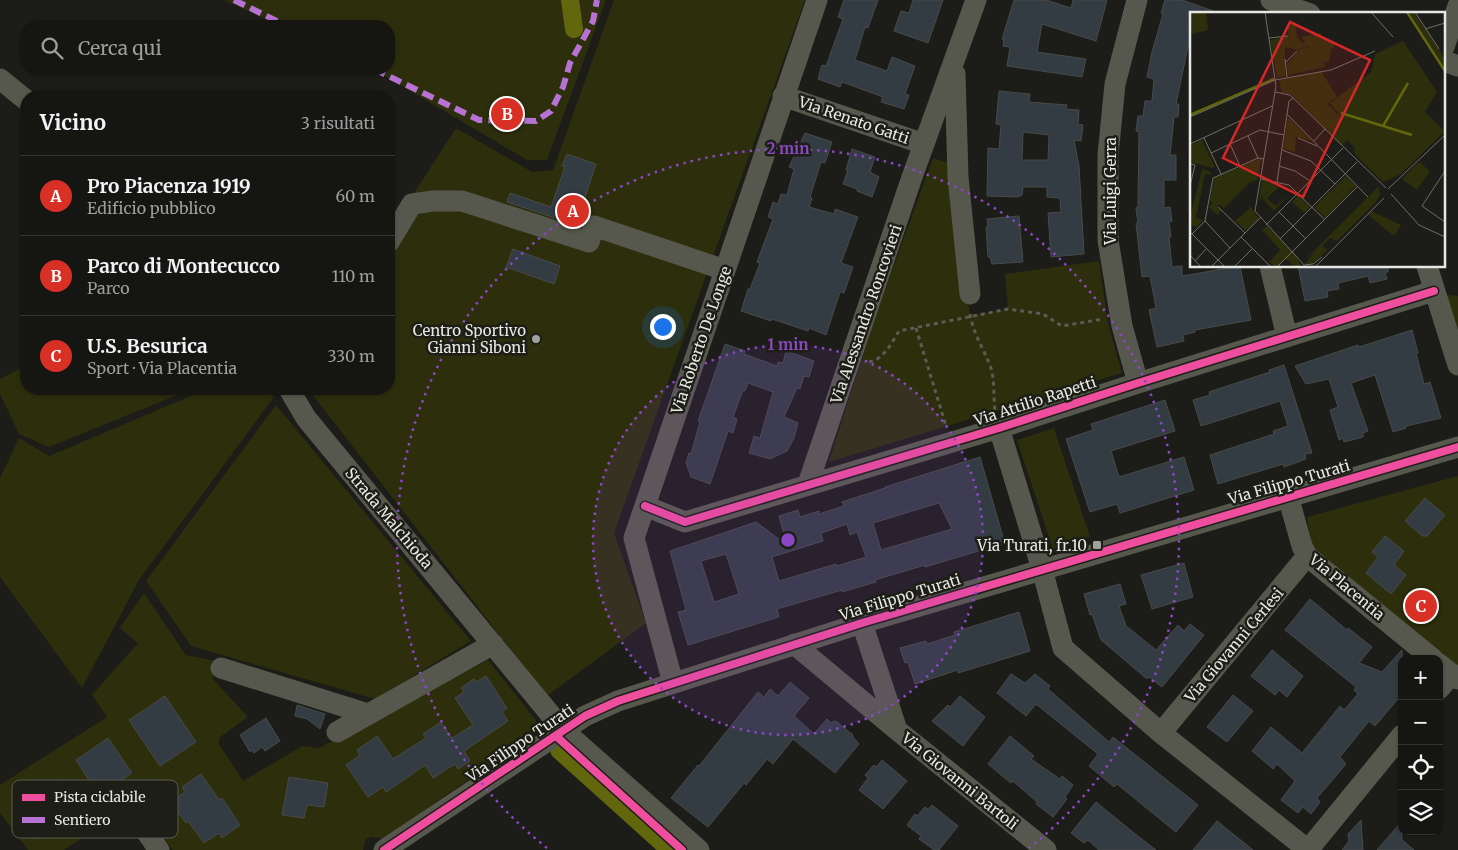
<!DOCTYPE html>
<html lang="it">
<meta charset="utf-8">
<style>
:root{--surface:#151512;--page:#1e1e1b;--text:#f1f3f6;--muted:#9d9f9f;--line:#343432;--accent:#d93025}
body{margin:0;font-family:Merriweather,serif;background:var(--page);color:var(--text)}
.controls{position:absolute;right:15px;bottom:15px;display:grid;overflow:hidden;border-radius:10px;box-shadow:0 1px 4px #0004}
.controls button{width:45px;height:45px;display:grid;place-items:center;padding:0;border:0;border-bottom:1px solid var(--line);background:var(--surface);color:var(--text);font:25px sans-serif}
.you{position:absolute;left:662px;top:326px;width:18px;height:18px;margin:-12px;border:4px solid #fff;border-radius:50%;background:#1a73e8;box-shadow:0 0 0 8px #1a73e833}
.badge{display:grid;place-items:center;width:32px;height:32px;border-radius:50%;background:var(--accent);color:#fff;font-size:16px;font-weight:700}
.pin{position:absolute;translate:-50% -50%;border:2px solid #fff;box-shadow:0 1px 5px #0006}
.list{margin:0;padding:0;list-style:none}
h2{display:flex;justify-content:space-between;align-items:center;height:65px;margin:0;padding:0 20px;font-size:21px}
h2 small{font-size:16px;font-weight:400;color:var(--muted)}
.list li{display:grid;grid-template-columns:32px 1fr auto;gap:15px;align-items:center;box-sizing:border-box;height:80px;padding:0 20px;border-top:1px solid var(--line)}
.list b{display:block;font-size:19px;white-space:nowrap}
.list p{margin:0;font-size:16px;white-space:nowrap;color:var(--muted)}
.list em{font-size:16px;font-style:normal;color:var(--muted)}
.icon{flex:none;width:28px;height:28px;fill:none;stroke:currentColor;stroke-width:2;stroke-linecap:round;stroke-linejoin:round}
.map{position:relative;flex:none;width:1458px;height:850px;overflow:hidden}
.search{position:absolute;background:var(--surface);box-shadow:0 1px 4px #0004;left:20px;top:20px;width:375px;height:55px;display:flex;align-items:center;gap:12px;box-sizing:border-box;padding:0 18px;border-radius:20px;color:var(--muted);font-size:19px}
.panel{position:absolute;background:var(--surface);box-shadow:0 1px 4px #0004;left:20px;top:90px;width:375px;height:305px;border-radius:20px}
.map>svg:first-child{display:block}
.green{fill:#2c2e0c}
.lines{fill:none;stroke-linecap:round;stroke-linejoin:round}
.canal{stroke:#62660c;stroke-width:18}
.building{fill:#333b43;stroke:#494a49;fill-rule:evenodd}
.path{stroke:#5b5c54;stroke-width:3;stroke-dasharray:4 4;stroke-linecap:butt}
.minor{stroke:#57584d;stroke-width:21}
.quiet{stroke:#b673d3;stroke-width:6;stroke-dasharray:12 6;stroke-linecap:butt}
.cycleway-casing{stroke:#1d1e16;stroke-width:11}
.cycleway{stroke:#ef4d9e;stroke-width:8}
.ring{fill:none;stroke:#8b48c4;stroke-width:2.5;stroke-dasharray:2.5 5}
.poi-dot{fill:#a0a19c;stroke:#1d1e16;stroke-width:2}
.labels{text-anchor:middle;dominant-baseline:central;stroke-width:5;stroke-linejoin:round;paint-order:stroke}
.street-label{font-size:15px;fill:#e7e8e3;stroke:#1d1e16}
.poi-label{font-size:15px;fill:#e7e8e3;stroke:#1d1e16;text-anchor:end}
.inset-river{fill:none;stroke:#62660c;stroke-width:2.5}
.inset-road{fill:none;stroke:#6d6e69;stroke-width:1}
.view{fill:#d62828;fill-opacity:0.15;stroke:#d62828;stroke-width:2.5}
.inset-edge{fill:none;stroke:#e7e8e3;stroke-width:2.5}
.key{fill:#1d1e16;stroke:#5a5b54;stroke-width:1}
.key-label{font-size:14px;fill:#e7e8e3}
.centre{fill:#8b48c4;stroke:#1d1e16;stroke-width:2.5}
.ring-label{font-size:15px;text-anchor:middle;font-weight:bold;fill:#8b48c4;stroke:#1d1e16;stroke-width:5;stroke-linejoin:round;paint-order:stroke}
</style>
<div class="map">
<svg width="1458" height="850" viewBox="0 0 1458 850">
<rect width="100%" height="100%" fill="#1c1c18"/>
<path class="green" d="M224,0h382l-59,160h-20l-154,-91h16v-43h-108z
M614,0h191l-191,533 32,90 -99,73 -239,-307h81v-157l67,-104 76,44 21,-2z
M933,158l16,5 21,152 38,-6 -3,-35 94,-13 9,62 14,50 -293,89 44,-139z
M1442,294l16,2v47z
M26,365v24h166l-143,58 -30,-13 -19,-40v-15z
M201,389h66l7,8 -135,183 -57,108 -82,-111v-99l19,-40 30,18 144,-61z
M276,405l195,236 -96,58 -184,-53 -45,-65z
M1054,428l36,109 -37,12 -36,-109z
M1458,476v192l-147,-123 -4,-28z
M144,593l42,62 29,6 -2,18 35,38 -29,21v6l24,37 59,-35 17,2 169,-88 47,59c3,7 2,11 -2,17l-97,66 -50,37 -14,-2 -6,2 -3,11h-190l-44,-61 -33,23 8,12 -40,26h-36l-28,-37v-28l107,-68 -15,-22 46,-52 -18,-15z"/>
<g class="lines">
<path class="canal" d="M570,0l4,29
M559,750l111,100"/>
</g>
<path class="building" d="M844,0h34l-10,28 -3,-1 -10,33 32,11 5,-14 23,9 -10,28 4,1 -5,14 -23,-7 2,-5 -41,-15 -2,5 -22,-8 4,-14 4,1 17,-47 -5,-2z
M913,0h30l-15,43 -34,-12 7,-20 8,2z
M1014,0h32l25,8 2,-8h34l-11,41 -54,-17 -5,28 49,7 -4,18 -75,-11 3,-19 -7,-1 1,-7h-2z
M1165,0h17l34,12v2h-24v24l-2,-1 -14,67h3l-1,13h-4l-4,38h6v25h-12v28l6,-1 2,14 -3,1 2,15h-2l3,30 10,-1v10l58,-10 11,54 -56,10v2l-12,3 1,6 -27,6 -8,-37 7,-2 -6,-32 -8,1 -6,-54h2l-2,-15 2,-1 1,-75 -3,-1 2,-15h5l2,-15h7l2,-22 -7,-2 5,-25 11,-38 -2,-1z
M999,91l31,3 -1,8 38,3 -1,4 13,1 -1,14 5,1 -2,16 -7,-1 5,26 5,88 -33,3 -3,-44 13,-1 -1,-14 -13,-1v-10h-24l-1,8 -4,2 -31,-1 1,-48 11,1 2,-24 -5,-1zM1023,132l26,3 -1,25h-26z
M805,133l27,9 -7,21 -4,-1 -11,35 2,1 -3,9 25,7 1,-5 23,8 -17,46 12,4 -9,26 -4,-1 -14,43 -17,-7 -1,3 -36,-12 -1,2 -30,-10 7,-22h2l10,-26 -3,-1 16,-43 -5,-2 5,-15 5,2 3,-10 6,1 7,-26 -5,-2z
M852,149l23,8 -5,15 9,5 -7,20 -15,-6v-2l-14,-5 5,-14h-2z
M567,154l29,10 -20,61 -69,-23 3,-9 41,14 14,-40 -3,-1z
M1019,216l4,46 -31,2 -2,-7h-2l-2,-30 2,-1 -1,-7z
M513,249l47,17 -6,18 -48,-17z
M1298,266h90v6h-3l2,7 -17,4 -2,-7 -30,7 1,6 -12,2 1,6 -23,4z
M1412,330l6,23h-2l8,31 6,-2 11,36 -35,8v2l-13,4 -18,-57 -24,8 17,48 -5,2v4l-19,5 -1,-4 -4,2 -9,-30 8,-3 -9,-28 -23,5 -11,-18 63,-21 1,2z
M725,344l20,7 -1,3 33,12 1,-4 5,1 3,-12 28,10 -5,16 -5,-1 -4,13 -3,-1 -13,29 14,6 -4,15 -7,13 -17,8 -21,-6 5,-17 6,2 13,-46 -25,-9 -3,8 -2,-1 -10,27 4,2 -4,14 -5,-2 -18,53 -19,-7 -5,-14 3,-10 2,1 9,-32 -2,-1z
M1284,365l28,88 -7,1 1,5 -22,8 -1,-3 -65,20 -8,-29 64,-21 -1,-3 15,-5 -8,-25 -79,25 -8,-26 17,-5 -1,-3 61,-20 -1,-2z
M1165,400l10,31 -64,20 8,26 65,-20 10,33 -74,23 -3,-9 -27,8 -24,-73 27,-9 -2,-6z
M980,457l25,87 -20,6v-1l-60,18v-2l-50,15 1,2 -34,10v-2l-65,19 2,8 -91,28 -10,-33 8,-2 -16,-59 86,-29 31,23 -8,-29 19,-6 2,7 19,-6v3l25,-8 -2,-4 43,-14v-1zM939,503l13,26 -71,21 -8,-27zM847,524l3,11 7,-3 9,25 -29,9 -1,-2 -57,17 -7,-24 51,-16 -2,-8zM726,554l13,40 -25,8 -13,-41z
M1425,498l20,17 -18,21h-5l-17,-15z
M1385,536l19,15 -10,14 12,10 -15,19 -25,-21 12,-16 -6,-5z
M1184,563l9,34 -41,12 -11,-34z
M1120,584l6,20 -7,2 7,20 30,24 22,-25 6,6 6,-7 14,11 -42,52 -13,-10 -2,2 -46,-39 -9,-26 -2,1 -6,-21z
M1310,599l37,31 1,-2 24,19 -13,16 23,9 20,-22v44l-27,32 -6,-5 -29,36 6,7 -29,34 3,4 -9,12 -8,-7 -5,6 -17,-13 14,-19 -18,-17 -4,5 -21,-18 19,-24 31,26 38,-47 4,4 14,-16 -4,-4 2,-3 -71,-57z
M1019,612l11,39 -72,22v-3l-43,14 -7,-22 -3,1 -5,-15 26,-7 1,3 28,-9 -1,-3z
M1272,650l31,26 -16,21 -8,-7 -4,5 -24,-19z
M1011,674l14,9 10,-9 15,12 -2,3 61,53 4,-5 85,68 -22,27 -59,-48 -3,3 -25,-21 9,-12 -62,-50 -10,12 -29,-23z
M486,676l21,32 -5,4 6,9 -44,30 6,10 -12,8 -3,-5 -22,14 -8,-13 -39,27 -3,-5 -15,10 -22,-32 14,-10 -3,-5 20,-14 16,23 33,-21 -3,-4 18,-12 11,16 21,-13 -18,-27 9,-6 -3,-4 13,-9 2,3z
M790,682l19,16 -15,18 20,18 13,-15 4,4 3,-2 3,1 16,13 -1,1 7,8 -24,29 -42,-34 -20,25 -6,-5 -21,26 -2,-2 -36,44 -37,-29 27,-33 1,1 59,-74 6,5 6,-8 8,7z
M1233,695l20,16 -26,31 -20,-15z
M165,696l31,46 -36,24 -31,-46z
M960,696l25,21 -22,29 -31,-25 16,-16 2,2z
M297,705l28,9 -5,15 -13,-10 -12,-3z
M266,718l14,23 -15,10 -3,-4 -8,6 -2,-3 -2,2 -10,-17z
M1010,736l24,20 -3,3 29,20 2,-3 11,9 -8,12 2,2 -14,18 -17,-13 1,-2 -24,-21 -2,2 -23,-19z
M108,738l24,35 -33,22 -23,-35z
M882,760l25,21 -24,28 -24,-19 9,-12 -3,-3 9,-10 2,2z
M201,774l18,26 3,-2 18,27 -18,13 -3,-5 -15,10 -16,-22 -2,2 -15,-21 14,-10 -3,-5z
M289,777l39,6 -4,24 -17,-2 -3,13 -22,-3z
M59,779l20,31 -42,29 -21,-32z
M1096,802l38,31 22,17h-57l-11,-10 -4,3 -13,-10z
M932,805l26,21 -19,24h-5l-15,-11 2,-3 -14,-11 8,-11 2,2 8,-9 3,2z
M1361,820l2,30h-21l7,-9 -1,-7z
M1217,821l36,29h-60z
M1402,821v19l12,10h-37z"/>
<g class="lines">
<path class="path" d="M970,314c3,20 14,35 21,54 4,14 2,28 4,42
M916,328l30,98
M869,362c15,-3 22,-18 30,-31l109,-22 35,5 19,12 41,-7"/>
<path class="minor" d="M1137,0l-22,84 -7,71v85l14,86 16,57
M1271,0l39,14
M1444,47l14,-41
M1444,61l14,5
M955,74l3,103 12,117
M0,79l26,21
M783,96l141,48
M389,242l23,-38 21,-3h29l127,41 5,-16 131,44
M1270,266l17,71
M1427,266l31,99
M289,389l17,29 258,313 135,119
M999,428l43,141 21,79 98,85 147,117
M808,484l103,-304 65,-180
M1288,496l14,50 5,10 126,103
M645,506l40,16 314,-94 139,-45 296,-92
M862,623l35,107
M794,644l103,86 149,120
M1439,664l19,15
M221,668l147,46
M673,683l-39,-145 183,-538
M1439,689l13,-15
M337,732l156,-88
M1161,733l146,-177
M127,804l32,46
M384,850l201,-134 33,-15 244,-78 596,-176
M1308,850l94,-115"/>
<path class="quiet" d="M234,0l53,26
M374,69l105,51 57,1 15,-10 12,-24 7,-24 23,-42 4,-21"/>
<defs>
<path id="cycleway" d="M645,506l40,16 314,-94 139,-45 296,-92
M556,736l126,114
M384,850l201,-134 33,-15 244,-78 596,-176"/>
</defs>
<use href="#cycleway" class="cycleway-casing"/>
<use href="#cycleway" class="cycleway"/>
</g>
<circle cx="788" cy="540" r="195" fill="#8b48c4" fill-opacity=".12"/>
<g class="ring">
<circle cx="788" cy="540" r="195"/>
<path d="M547 848A391 391 0 1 1 1029 848"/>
</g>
<g class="poi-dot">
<circle cx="536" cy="339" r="5"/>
<rect x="1092" y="540" width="10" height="10" rx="2.5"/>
</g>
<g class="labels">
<g class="street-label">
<text transform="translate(854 120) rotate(19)">Via Renato Gatti</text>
<text transform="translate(1110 191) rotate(-90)">Via Luigi Gerra</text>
<text transform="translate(866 314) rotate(-71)">Via Alessandro Roncovieri</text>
<text transform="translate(701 340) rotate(-71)">Via Roberto De Longe</text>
<text transform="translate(1035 401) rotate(-18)">Via Attilio Rapetti</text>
<text transform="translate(1289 482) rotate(-16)">Via Filippo Turati</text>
<text transform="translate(389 518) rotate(50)">Strada Malchioda</text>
<text transform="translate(1347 587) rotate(40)">Via Placentia</text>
<text transform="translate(900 597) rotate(-17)">Via Filippo Turati</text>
<text transform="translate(1234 645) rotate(-50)">Via Giovanni Cerlesi</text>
<text transform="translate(520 743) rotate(-34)">Via Filippo Turati</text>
<text transform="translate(960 781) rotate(39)">Via Giovanni Bartoli</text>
</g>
<g class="poi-label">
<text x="526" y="330">Centro Sportivo<tspan x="526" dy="17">Gianni Siboni</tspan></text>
<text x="1087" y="545">Via Turati, fr.10</text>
</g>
</g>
<g transform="translate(1190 12)">
<rect width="255" height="255" fill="#1c1c18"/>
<path d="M16,0l2,18 -16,4 -2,-21zM219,0h5l31,47v10zM106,11l1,14 6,7 2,-2 -4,-5 19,-4 8,9h6v6l-3,1 -2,13h-5l1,5 -37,8 -1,-11 13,-15 9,-2 -3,-3 1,3 -7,1 -2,2 -13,-3v29l-8,2 -7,-38 19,-4 -2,-11zM213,29l34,51 -12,20 20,19 -44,43 -18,8 -28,-28 -1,-7 -7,-7 -5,6 -51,-52 -9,-1 -3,-13 42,-9 16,26 -8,5 -1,3 17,16 -15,-18 41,-31 4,-18zM98,105l24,24 -16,-4 -1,15 -12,-3zM12,128l13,27 -3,1 -22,-6v-16zM68,147h3l-4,21 -8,3 -25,25 -4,-4 -3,3 4,4 -4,4 -8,-8 4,-4 -3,-3 4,-22zM229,150l11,9 -13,19 -15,-11zM12,157l7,2 2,4 -6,-1 -9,44 7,2 -7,8 -6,-5v-6zM156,164l10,10 -31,32 -11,-11zM72,168l14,2 -2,3 5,2 -12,11 8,8 14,-11 -15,16 -12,-13 7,-8 -10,10zM189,174l1,9 -5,8 -38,38 -7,-3 -8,8 6,4 -9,8 -7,6h-7l10,-12 -12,10zM108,183l12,12 -6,6 -12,-11zM61,195l8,12 -13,12 -11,-10zM181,199l30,14 -7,11 -26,-21zM77,214l29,29 5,12h-6l-9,-8 -9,8 -8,-5 11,-12 -18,-20z" fill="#2c2e0c"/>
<path class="inset-river" d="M217,0l38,59M151,101l71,22M0,103l84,-36M193,114l25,-43"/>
<path class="inset-road" d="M181,0l22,25M225,0l24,37M235,17l20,-6M79,26l19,-2M95,47l2,18M96,50l11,-11M85,80l15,3 96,93M97,102l81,83M0,105l85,-37 56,-10 44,-19M58,124l10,22M14,126l17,36M108,126l19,8M124,129l11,-12M0,132l82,-38M40,132l10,22M92,138l29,11 24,23M21,141l49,-23 24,5M0,152l5,1 -5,21M89,154l16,5 15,10M255,159l-23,35 23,16M71,167l28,6 36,35M87,170l12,-81 4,-3M198,177l57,-54M201,182l28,31 26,12M28,195l27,26M65,199l21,-125 -11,-74M65,199l49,54 9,-1 9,-7M89,200l27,27M76,213l77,-77M0,220l35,35M2,222l13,-13M51,225l30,30M90,227l77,-77M40,236l-25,-27 8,-43 45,-20 6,1M0,243l11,12M5,249l12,-13M21,255l50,-50M44,255l19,-19M87,255l80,-80M125,255l69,-69"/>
<path class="view" d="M100,10l80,38 -67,137 -80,-39z"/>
<rect width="255" height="255" class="inset-edge"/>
</g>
<rect x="12" y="780" width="166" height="58" rx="8" class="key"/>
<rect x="22" y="794" width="23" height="7" fill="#ef4d9e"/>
<rect x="22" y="817" width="23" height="6" fill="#b673d3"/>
<g class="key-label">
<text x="54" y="802">Pista ciclabile</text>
<text x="54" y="825">Sentiero</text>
</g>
<circle cx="788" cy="540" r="8" class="centre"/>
<g class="ring-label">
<text x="788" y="154">2 min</text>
<text x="788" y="350">1 min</text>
</g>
</svg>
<div class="controls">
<button>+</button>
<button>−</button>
<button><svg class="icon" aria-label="locate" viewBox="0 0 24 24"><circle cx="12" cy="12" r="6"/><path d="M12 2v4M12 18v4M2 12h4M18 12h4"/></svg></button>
<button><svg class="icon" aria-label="layers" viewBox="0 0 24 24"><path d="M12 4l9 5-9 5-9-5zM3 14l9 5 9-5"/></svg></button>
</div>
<div class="you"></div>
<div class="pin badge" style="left:573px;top:211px">A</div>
<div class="pin badge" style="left:507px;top:114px">B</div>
<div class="pin badge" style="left:1421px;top:606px">C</div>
<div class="search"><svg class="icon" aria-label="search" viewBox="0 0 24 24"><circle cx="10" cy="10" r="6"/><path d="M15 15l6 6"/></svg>Cerca qui</div>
<section class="panel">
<h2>Vicino<small>3 risultati</small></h2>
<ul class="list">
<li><span class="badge">A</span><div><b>Pro Piacenza 1919</b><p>Edificio pubblico</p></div><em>60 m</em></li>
<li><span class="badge">B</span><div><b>Parco di Montecucco</b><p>Parco</p></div><em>110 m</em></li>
<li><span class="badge">C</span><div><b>U.S. Besurica</b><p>Sport · Via Placentia</p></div><em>330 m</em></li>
</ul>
</section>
</div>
